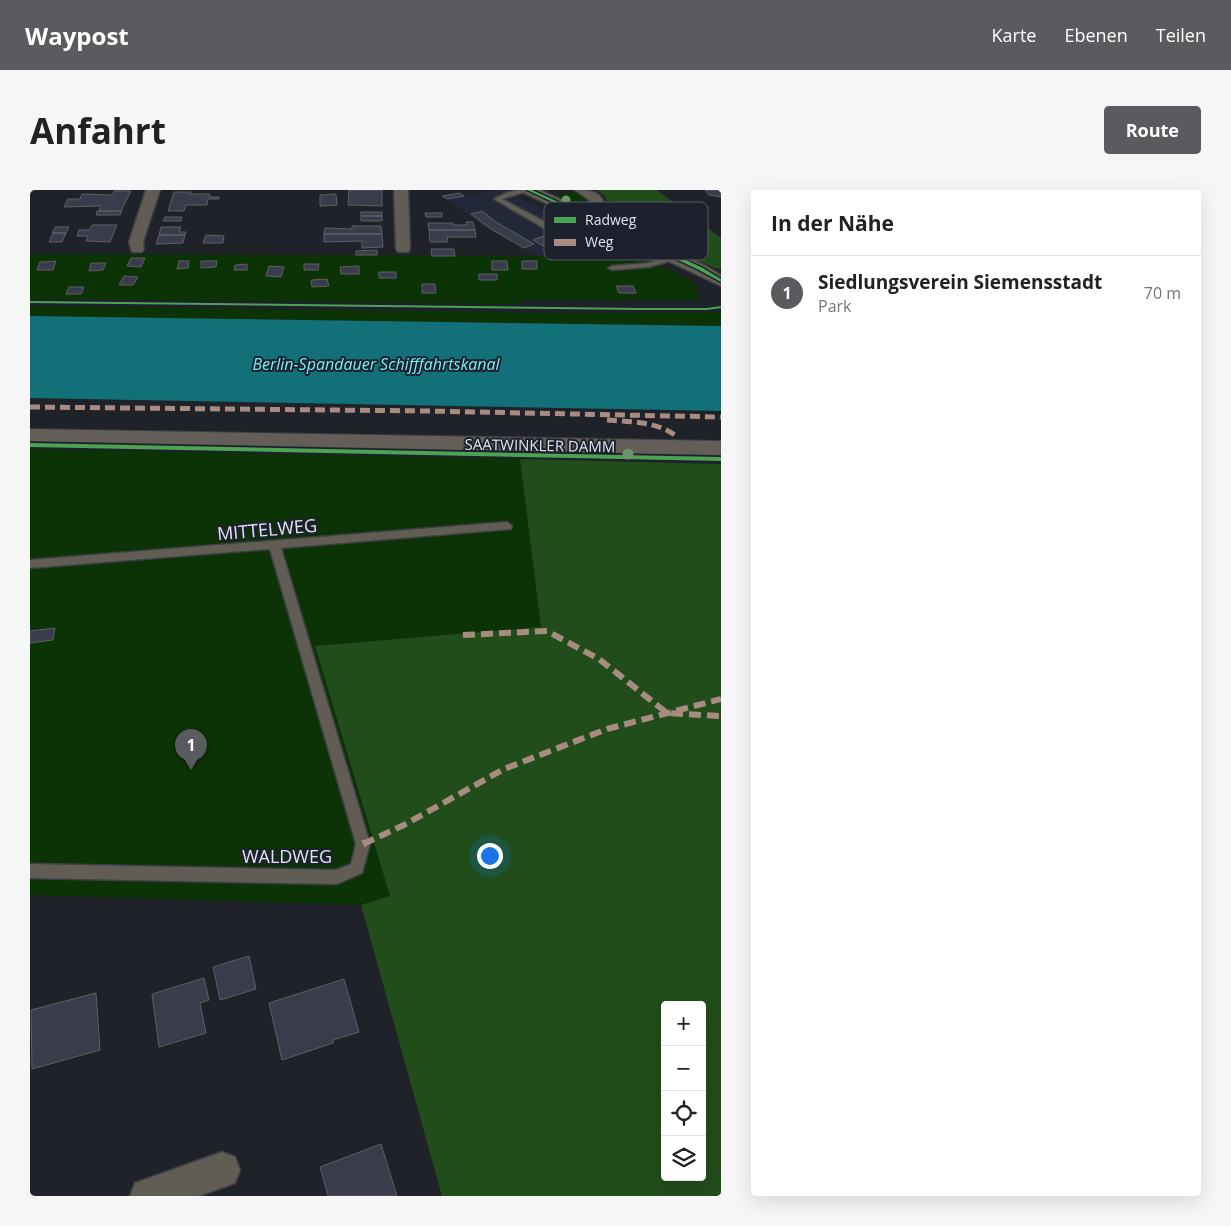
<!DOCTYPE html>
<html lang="de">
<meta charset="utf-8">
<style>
:root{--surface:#fff;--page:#f6f6f6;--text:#222;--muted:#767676;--line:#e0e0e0;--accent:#595b5e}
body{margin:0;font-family:"Open Sans",sans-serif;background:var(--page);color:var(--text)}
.controls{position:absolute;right:15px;bottom:15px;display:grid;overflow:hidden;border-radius:5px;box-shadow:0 5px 20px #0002}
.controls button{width:45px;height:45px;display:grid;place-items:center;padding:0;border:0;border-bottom:1px solid var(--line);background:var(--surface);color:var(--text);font:25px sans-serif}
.you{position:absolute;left:459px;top:665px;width:18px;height:18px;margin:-12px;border:4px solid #fff;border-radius:50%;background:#1a73e8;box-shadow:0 0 0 8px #1a73e833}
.badge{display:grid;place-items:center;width:32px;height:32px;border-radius:50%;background:var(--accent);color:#fff;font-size:16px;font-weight:700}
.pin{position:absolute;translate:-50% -41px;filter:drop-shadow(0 1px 2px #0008)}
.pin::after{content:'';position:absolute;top:26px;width:18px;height:15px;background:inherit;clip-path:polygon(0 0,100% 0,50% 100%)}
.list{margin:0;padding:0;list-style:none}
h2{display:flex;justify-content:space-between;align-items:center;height:65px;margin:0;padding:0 20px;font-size:21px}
h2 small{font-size:16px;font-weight:400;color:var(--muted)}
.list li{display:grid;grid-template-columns:32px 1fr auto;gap:15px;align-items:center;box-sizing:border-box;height:75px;padding:0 20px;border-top:1px solid var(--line)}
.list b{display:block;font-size:19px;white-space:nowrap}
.list p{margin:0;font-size:16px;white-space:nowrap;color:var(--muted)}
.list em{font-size:16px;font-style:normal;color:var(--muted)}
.icon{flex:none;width:28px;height:28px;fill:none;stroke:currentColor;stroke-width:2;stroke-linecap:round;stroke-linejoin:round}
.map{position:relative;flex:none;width:691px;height:1006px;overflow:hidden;border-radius:5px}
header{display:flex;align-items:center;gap:30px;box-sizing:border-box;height:70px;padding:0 25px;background:var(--accent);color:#fff}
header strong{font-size:24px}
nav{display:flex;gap:28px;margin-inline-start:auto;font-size:18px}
.intro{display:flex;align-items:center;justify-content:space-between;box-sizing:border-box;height:120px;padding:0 30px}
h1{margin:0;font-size:35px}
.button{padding:12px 22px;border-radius:5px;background:var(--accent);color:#fff;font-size:18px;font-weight:700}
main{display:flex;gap:30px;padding:0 30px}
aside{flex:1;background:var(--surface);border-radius:5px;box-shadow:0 5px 20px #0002}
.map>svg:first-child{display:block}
.built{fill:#222838}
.green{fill:#0c3306}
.forest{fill:#204d19;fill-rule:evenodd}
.water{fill:#117078}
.building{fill:#383c4b;stroke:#5e6066}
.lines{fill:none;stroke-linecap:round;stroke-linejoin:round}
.service-casing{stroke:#3c3e43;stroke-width:3}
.minor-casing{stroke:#3c3e43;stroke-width:3}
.secondary-casing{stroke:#3c3e43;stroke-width:2}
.service{fill:#615d55;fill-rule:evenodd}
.minor{fill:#615d55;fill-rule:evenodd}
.secondary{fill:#645e58;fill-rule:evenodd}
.quiet-far2{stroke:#a88b81;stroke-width:5;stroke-dasharray:10 5;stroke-linecap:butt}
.quiet-far1{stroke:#a88b81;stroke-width:6;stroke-dasharray:12 6;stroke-linecap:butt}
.quiet{stroke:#a88b81;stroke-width:8;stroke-dasharray:16 8;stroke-linecap:butt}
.cycleway-casing{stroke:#1c212d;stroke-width:3}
.cycleway{fill:#4ca352;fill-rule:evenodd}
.tree{fill:#6b9468}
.labels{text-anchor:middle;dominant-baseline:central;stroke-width:4;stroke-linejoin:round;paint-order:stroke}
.far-street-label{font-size:15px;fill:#e0e4ec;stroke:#1c212d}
.far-water-label{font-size:16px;font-style:italic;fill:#74eef8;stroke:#1c212d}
.street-label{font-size:18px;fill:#e0e4ec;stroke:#1c212d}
.key{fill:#1c212d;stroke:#575c66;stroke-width:1}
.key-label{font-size:14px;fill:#e0e4ec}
</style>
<header>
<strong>Waypost</strong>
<nav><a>Karte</a><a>Ebenen</a><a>Teilen</a></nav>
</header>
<div class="intro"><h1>Anfahrt</h1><a class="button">Route</a></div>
<main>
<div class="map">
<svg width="691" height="1006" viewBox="0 0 691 1006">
<rect width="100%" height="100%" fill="#202229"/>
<path class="built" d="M467,0h9l8,6 92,43 -46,17h-21l-52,-27 -40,-30z"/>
<path class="green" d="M544,2l11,6 8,15 -39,-15 5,-4z
M576,49l85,41 5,5 4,15h-176l-2,4 -492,-5v-45l530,2z
M0,116l552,7 139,-1v14l-691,-10z
M0,259l490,10 21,168 -226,19 75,251 -29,8 -331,-10z"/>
<path class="forest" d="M567,0h60l64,48v31l-6,-1 -92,-40 -11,-19 6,-1 -4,-7h-7l-3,-6z
M490,269l201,5v732h-279l-81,-291 29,-9 -75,-250 226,-19zM635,815h37v172h-37z"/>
<path class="water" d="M0,126l691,10v85l-691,-13z"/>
<path class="building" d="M319,0h33v16l-34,-1z
M675,0h16v7l-12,-2z
M84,1h17l-10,20h-22l2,-5 -37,1 4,-8h12l2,-5 31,1z
M144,2h17l-1,2h20l-1,3h10v2h-11l-1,6h-21l-2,6h-16z
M430,3l4,3 -17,3 -5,-3z
M306,4l1,11 -17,1v-11z
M67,21h25l-2,4h-24z
M452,21l14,11 38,22 -10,4 -33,-19 -20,-15z
M331,22h21v4h-21z
M395,23h17v4h-16z
M331,26h21v5h-21z
M135,27h17l-1,4h-18z
M436,32h7l2,8h-46l-1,-7h25v2h14z
M62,35h25l-7,17 -24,-1 2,-5h-11l2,-6h10z
M322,36h29l1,8h-58l1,-6 27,1z
M25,37h14l-3,6h-14z
M131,37h20l-2,5h7l-1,3h-26z
M399,40h46l1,7h-29l1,5h-18z
M527,41l21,12 -24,9 -21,-12z
M23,43h13l-4,9h-13z
M294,44h58l1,13 -21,1v-7l-38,1z
M129,45h26l-2,8 -27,1z
M176,45l18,1 -1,7h-20z
M401,59h23l1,7h-23z
M347,60v5h-21v-4z
M101,68h14l-4,9 -14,-1z
M26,71l-3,9h-16l3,-8z
M149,71h10l-1,7 -11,1z
M171,71h16l-1,6 -15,1z
M462,71h15l1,9h-16z
M492,71h15v8h-15z
M61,73h15l-3,7 -14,1z
M217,74v6h-13l1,-5z
M274,74h15l-1,6h-14z
M239,76l15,1 -3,10 -15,-1z
M329,76v8h-18l-1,-7z
M349,82h17v6h-17z
M449,84h18v6h-18z
M94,86l14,1 -5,8h-14z
M297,89l2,7 -17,1 -1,-7z
M392,94h13l1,9h-14z
M586,96h17l3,7h-17z
M39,97h15l-3,7h-15z
M25,438l-2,12 -23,3v-12z
M219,766l7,33 -36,11 -7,-33z
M174,788l5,22 -9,3 6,30 -47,14 -7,-53z
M314,789l15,53 -26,8v3l-51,17 -13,-57z
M66,803l4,57 -68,19 -1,-59z
M351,954l16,52h-69l-8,-29z"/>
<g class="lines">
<defs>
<path id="service" d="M488,0h13l-29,9 51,27v4h-6l-53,-31 12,-6z
M644,65h3v4l-28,8 -37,3 -4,-2 4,-2 36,-3z
M477,332l5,4 -1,3 -230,19 89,296 -8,29 -25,11 -307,-6v-14l306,6 15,-6 5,-20 -86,-295 -240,19v-8z"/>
<path id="minor" d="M116,0h14l-17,52 1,7 -2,3h-10l-3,-10z
M364,0h14l2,59 -2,3h-10l-2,-3z
M492,0h18l53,24 -4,-14 -14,-10c29,0 27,7 35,32l94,43 17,10v11l-197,-93z
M192,962l13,5 5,13 -5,13 -36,13h-69l5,-13z"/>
<path id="secondary" d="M0,239l691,12v14l-691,-14z"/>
</defs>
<use href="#service" class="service-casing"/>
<use href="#minor" class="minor-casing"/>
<use href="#secondary" class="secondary-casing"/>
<use href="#service" class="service"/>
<use href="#minor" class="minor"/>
<use href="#secondary" class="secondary"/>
<path class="quiet-far2" d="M0,217l398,4 293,6
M577,230c23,2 50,1 69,16"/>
<path class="quiet-far1" d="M433,445l84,-4 52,28 68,54 54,3
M333,654l41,-19 100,-56 103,-40 114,-30"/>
<path class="quiet" d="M333,654l2,-1"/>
<defs>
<path id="cycleway" d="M497,0h5l169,77 20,12v3l-24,-13z
M0,111l611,7h66l14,-2v2l-14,2h-66l-611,-7z
M0,253l691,14v4l-691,-14z"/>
</defs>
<use href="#cycleway" class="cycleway-casing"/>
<use href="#cycleway" class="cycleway"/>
</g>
<g class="tree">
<circle cx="536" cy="10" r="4.5"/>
<circle cx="598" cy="264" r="5.5"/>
</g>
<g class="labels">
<g class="far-street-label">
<text transform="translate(510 255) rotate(1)">SAATWINKLER DAMM</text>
</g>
<g class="far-water-label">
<text x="346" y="174">Berlin-Spandauer Schifffahrtskanal</text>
</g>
<g class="street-label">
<text transform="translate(237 339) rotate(-5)">MITTELWEG</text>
<text x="257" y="666">WALDWEG</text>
</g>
</g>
<rect x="514" y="12" width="164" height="58" rx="8" class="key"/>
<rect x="524" y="27" width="22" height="6" fill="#4ca352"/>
<rect x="524" y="49" width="22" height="7" fill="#a88b81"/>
<g class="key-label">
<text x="555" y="35">Radweg</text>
<text x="555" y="57">Weg</text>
</g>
</svg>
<div class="controls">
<button>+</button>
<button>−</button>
<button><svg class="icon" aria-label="locate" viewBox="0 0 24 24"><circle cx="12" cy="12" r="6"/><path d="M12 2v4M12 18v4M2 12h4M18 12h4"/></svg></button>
<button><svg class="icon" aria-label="layers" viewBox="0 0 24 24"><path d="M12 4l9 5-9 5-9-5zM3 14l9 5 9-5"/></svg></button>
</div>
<div class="you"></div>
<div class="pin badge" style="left:161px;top:580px">1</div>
</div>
<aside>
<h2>In der Nähe<small></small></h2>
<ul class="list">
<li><span class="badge">1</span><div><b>Siedlungsverein Siemensstadt</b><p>Park</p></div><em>70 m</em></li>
</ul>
</aside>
</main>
